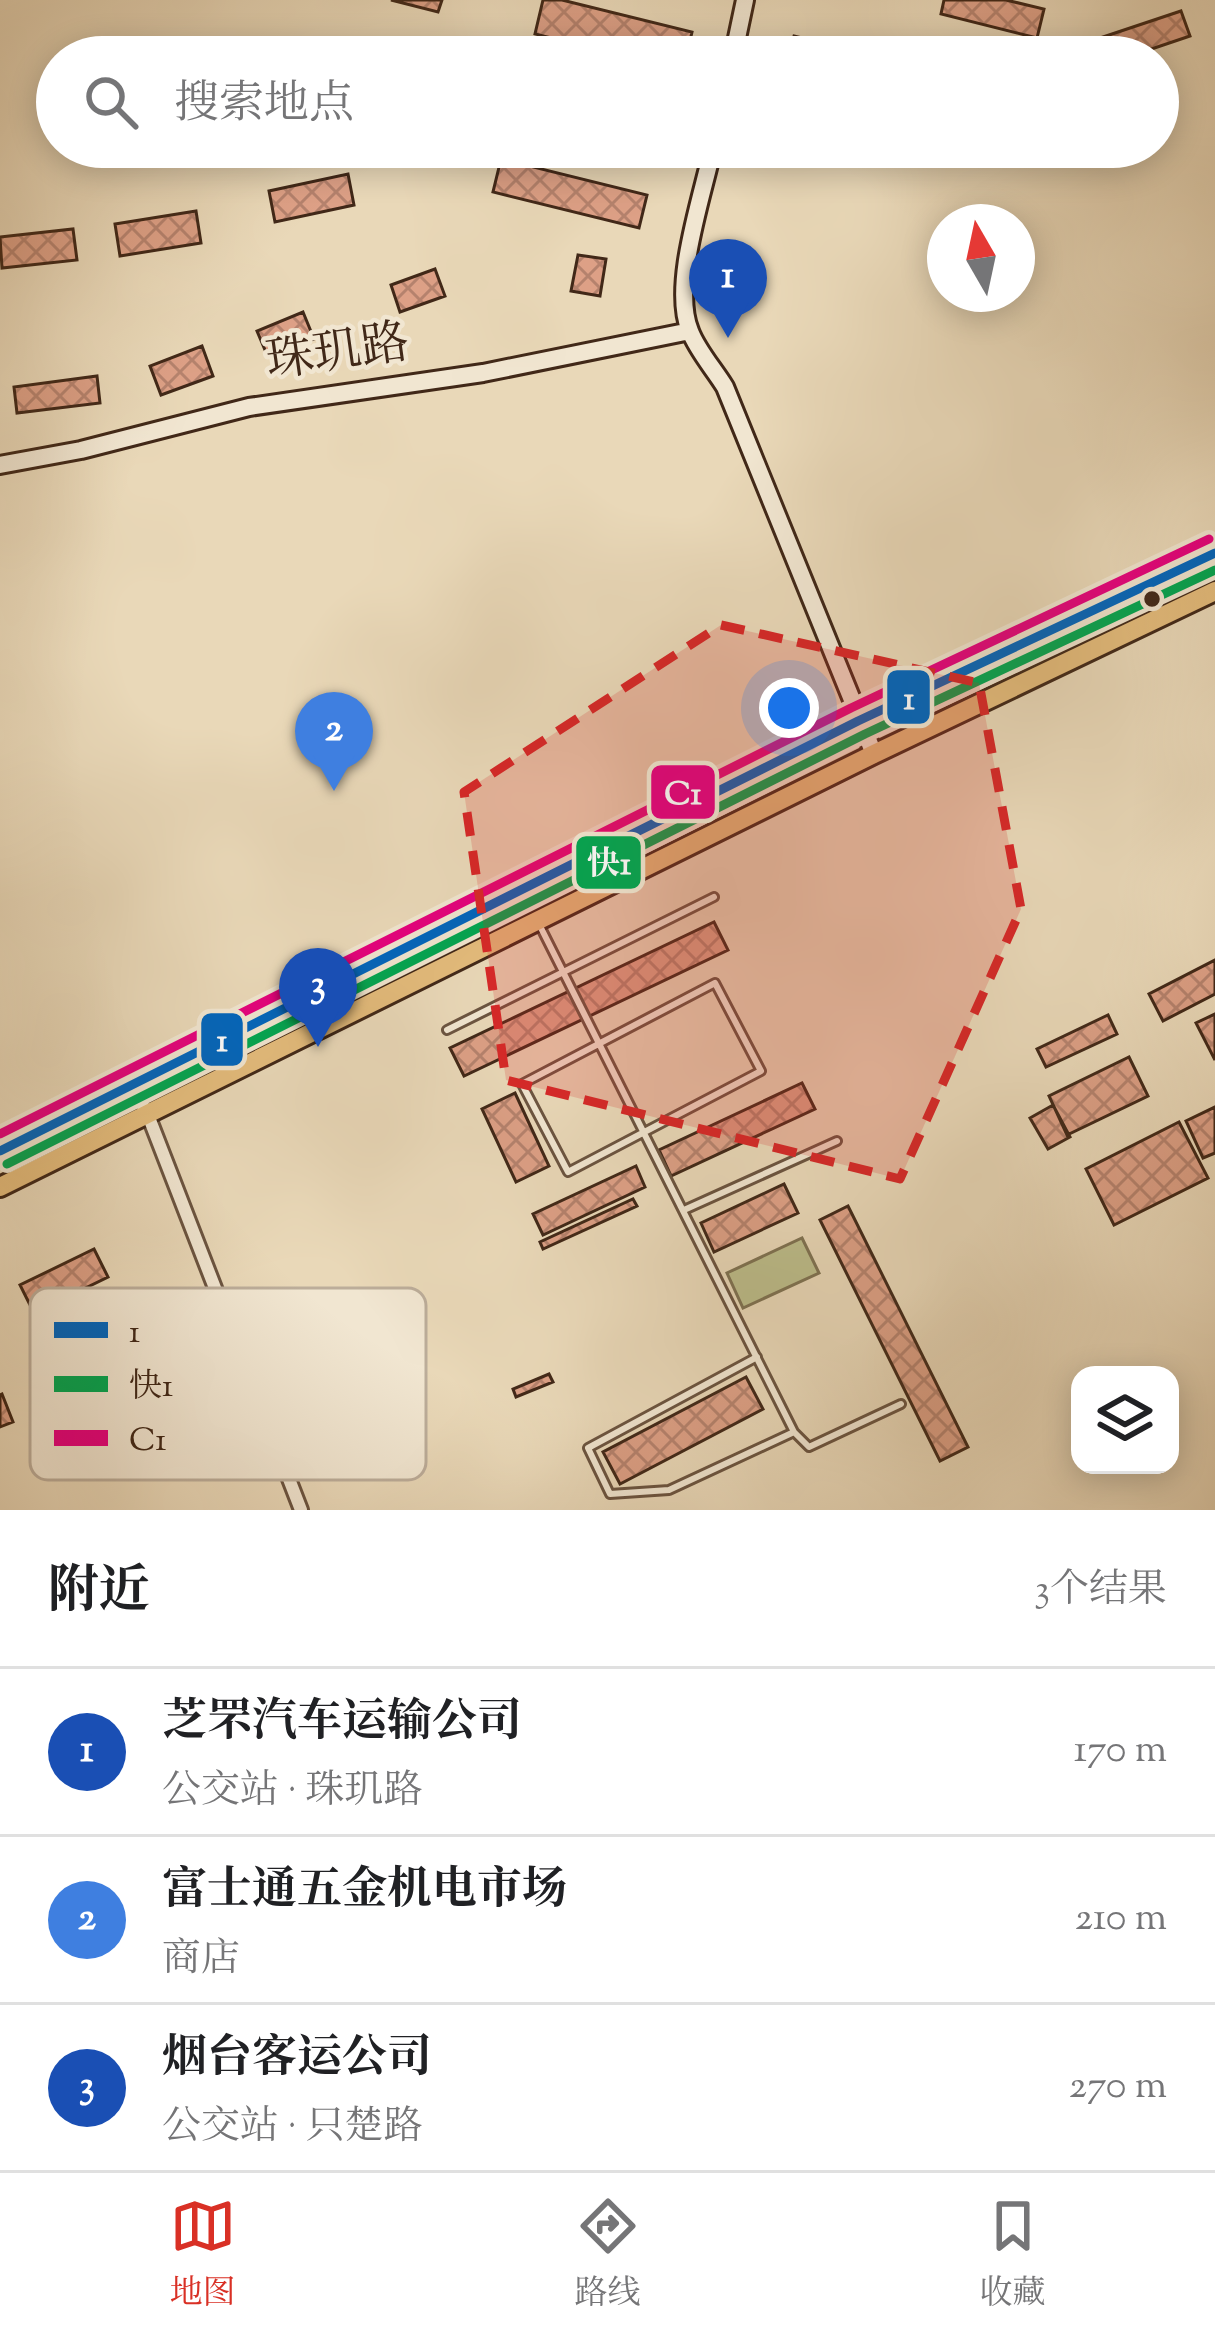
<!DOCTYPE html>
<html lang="zh">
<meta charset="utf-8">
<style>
:root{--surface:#fff;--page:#f2f2f2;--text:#202124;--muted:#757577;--line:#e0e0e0;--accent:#d93025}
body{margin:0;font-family:"Sorts Mill Goudy","Noto Serif SC",serif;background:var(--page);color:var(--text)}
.controls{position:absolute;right:36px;bottom:36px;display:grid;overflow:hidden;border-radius:24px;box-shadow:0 6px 30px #0003}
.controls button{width:108px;height:108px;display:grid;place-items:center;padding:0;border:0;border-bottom:3px solid var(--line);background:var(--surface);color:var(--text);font:60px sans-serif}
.compass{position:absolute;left:927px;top:204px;width:108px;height:108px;border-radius:50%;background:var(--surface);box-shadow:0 6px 30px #0003;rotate:351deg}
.you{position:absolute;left:789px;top:708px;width:42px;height:42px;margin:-30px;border:9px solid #fff;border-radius:50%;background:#1a73e8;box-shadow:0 0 0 18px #1a73e833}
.badge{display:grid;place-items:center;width:78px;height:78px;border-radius:50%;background:var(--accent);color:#fff;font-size:39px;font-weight:700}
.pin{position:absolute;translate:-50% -99px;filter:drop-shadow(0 3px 6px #0008)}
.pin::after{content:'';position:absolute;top:63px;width:42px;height:36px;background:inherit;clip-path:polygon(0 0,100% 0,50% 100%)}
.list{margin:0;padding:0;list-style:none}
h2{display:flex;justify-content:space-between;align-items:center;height:156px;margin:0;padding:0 48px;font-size:51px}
h2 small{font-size:39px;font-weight:400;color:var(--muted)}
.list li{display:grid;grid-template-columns:78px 1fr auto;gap:36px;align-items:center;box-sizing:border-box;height:168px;padding:0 48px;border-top:3px solid var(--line)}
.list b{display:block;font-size:45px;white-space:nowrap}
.list p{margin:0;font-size:39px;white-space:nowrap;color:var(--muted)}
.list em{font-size:39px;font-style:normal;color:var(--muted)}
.icon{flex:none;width:66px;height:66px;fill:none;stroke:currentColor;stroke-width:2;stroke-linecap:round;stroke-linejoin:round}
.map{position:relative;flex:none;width:1215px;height:1510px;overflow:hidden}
.search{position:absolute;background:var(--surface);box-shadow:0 6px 30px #0003;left:36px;right:36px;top:36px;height:132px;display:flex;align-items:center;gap:30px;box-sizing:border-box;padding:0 42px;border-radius:66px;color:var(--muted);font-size:45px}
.sheet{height:660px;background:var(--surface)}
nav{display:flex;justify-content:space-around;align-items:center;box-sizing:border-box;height:168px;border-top:3px solid var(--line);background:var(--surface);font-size:33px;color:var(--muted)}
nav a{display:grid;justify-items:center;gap:6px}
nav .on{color:var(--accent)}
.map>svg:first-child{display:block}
.green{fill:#bcbd8b;stroke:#7e7252;stroke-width:3}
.building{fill:url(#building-cross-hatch);stroke:#412818;stroke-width:3}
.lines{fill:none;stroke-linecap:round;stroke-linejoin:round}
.lane-casing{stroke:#6b5440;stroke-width:12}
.street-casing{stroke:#6b5440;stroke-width:18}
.secondary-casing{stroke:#412818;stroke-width:22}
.primary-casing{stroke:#412818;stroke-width:24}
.lane{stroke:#f1e6d1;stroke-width:6}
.street{stroke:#f1e6d1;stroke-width:12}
.secondary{stroke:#f1e6d1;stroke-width:16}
.primary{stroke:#e4bc7c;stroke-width:18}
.bus-1-casing{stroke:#f1e6d1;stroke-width:18}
.bus-2-casing{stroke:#f1e6d1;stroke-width:18}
.bus-3-casing{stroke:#f1e6d1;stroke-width:18}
.bus-1{stroke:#0065bd;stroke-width:9}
.bus-2{stroke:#00a651;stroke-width:9}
.bus-3{stroke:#e5007d;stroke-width:9}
.marked{fill:#d62828;fill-opacity:0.2;stroke:#d62828;stroke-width:9;stroke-dasharray:24 15;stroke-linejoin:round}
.bus-dot{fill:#412818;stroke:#f1e6d1;stroke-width:4.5}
.labels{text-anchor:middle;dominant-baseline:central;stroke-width:9;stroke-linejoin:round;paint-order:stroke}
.street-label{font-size:48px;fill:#412818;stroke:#f1e6d1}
.key{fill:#f1e6d1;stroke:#bcad9a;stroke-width:3}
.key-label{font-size:33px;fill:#412818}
.line-badge{stroke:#f1e6d1;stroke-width:4.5}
.badge-label{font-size:33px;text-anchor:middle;font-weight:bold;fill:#fff}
</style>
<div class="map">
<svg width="1215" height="1510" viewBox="0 0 1215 1510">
<defs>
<pattern id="building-cross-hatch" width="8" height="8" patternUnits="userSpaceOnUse" patternTransform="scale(3)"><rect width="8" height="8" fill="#dda086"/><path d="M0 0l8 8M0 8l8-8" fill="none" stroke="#b5826d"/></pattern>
</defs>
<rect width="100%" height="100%" fill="#e9d8b8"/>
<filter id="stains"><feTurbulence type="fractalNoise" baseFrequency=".00167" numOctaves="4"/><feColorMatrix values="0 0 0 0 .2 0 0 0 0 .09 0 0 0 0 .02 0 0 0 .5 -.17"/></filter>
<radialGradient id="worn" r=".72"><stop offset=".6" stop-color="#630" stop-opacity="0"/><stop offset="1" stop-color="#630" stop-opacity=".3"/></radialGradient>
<path class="green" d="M802,1238l17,35 -76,35 -16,-35z"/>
<path class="building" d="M391,0h51l-4,12z
M543,0h19l130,32 -6,25h-58l-93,-23z
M944,0h62l38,9 -7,29 -96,-24z
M1181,11l9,25 -62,21h-45l-4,-12z
M794,36l83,21h-89z
M120,53l74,4h-74z
M501,159l146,36 -8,33 -146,-36z
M348,174l6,31 -79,17 -6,-31z
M196,211l5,32 -81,13 -5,-32z
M73,229l4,31 -75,8 -2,-31z
M578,255l28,4 -6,37 -29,-5z
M435,269l10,27 -45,16 -9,-27z
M303,312l11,27 -46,18 -11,-26z
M202,346l11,30 -52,19 -11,-29z
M97,376l3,27 -83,10 -3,-26z
M714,922l14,28 -264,126 -14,-28z
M1215,960v34l-52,27 -14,-27z
M1215,1014v46l-19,-37z
M1108,1015l9,19 -71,33 -9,-18z
M1129,1057l19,39 -81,39 -18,-39z
M802,1083l13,26 -144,67 -12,-26z
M515,1093l34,73 -33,16 -34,-73z
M1053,1105l17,32 -22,12 -18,-31z
M1215,1107v46l-12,5 -17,-37z
M1179,1122l29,56 -94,47 -28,-56z
M636,1166l9,21 -102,48 -10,-21z
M784,1184l14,29 -84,39 -13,-29z
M633,1199l4,7 -94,43 -3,-7z
M848,1206l120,241 -28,14 -120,-241z
M94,1249l14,28 -74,36 -14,-28z
M549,1374l4,8 -37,15 -3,-8z
M746,1377l17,32 -143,75 -17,-32z
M2,1394l11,28 -13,5v-32z"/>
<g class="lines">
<defs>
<path id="lane" d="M538,922l256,510 -125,58 -59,4 -22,-46 169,-91
M715,983l46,88 -193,101 -46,-88z
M447,1030l267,-133
M684,1210l153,-69
M794,1432l15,15 92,-43"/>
<path id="street" d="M132,1086l16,29 153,395"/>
<path id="secondary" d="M733,57l12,-57
M713,147c-10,48 -42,138 -23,184 7,19 24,38 35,56l149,367
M0,465l81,-15 168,-43 234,-34 207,-42"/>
<path id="primary" d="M0,1151l858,-430 357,-168
M0,1187l874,-433 341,-163"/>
</defs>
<use href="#lane" class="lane-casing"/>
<use href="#street" class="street-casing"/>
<use href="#secondary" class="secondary-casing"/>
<use href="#primary" class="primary-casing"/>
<use href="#lane" class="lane"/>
<use href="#street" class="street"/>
<use href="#secondary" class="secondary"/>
<use href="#primary" class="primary"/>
<defs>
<path id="bus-1" d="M0,1151l858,-430 357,-168"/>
<path id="bus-2" d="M7,1164l858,-430 350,-164"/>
<path id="bus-3" d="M0,1134l851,-426 358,-169"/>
</defs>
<use href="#bus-1" class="bus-1-casing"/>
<use href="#bus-2" class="bus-2-casing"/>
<use href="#bus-3" class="bus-3-casing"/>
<use href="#bus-1" class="bus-1"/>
<use href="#bus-2" class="bus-2"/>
<use href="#bus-3" class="bus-3"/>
</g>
<path class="marked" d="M721,625l258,58 42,226 -121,270 -394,-99 -42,-288z"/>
<circle class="bus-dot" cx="1152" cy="599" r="10"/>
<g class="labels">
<g class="street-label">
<text transform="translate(338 355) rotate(-8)">珠玑路</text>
</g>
</g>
<rect x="30" y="1288" width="396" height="192" rx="18" class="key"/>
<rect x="54" y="1322" width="54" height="16" fill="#0065bd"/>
<rect x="54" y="1376" width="54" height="16" fill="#00a651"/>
<rect x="54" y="1430" width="54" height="16" fill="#e5007d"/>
<g class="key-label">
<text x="129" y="1342">1</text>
<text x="129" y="1396">快1</text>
<text x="129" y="1450">C1</text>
</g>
<g class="line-badge">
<rect x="885" y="668" width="47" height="58" rx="12" fill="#0065bd"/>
<rect x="649" y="763" width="68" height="58" rx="12" fill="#e5007d"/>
<rect x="574" y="834" width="69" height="57" rx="12" fill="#00a651"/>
<rect x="199" y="1011" width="46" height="57" rx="12" fill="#0065bd"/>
</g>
<g class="badge-label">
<text x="909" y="709">1</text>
<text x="683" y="804">C1</text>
<text x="609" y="874">快1</text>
<text x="222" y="1051">1</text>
</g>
<rect width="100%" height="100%" filter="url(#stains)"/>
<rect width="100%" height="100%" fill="url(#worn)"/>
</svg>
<div class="controls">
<button><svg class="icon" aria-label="layers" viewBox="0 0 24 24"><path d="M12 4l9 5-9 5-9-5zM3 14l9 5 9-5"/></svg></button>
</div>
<svg class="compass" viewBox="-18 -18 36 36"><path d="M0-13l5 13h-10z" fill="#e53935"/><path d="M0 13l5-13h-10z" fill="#757577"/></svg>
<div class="you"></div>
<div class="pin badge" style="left:728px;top:338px;background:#1a4fb4">1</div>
<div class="pin badge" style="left:334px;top:791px;background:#3f7fe0">2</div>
<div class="pin badge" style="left:318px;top:1047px;background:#1a4fb4">3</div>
<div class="search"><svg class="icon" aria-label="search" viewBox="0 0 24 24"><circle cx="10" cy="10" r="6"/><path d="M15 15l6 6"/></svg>搜索地点</div>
</div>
<section class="sheet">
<h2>附近<small>3个结果</small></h2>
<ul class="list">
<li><span class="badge" style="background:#1a4fb4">1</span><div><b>芝罘汽车运输公司</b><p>公交站 · 珠玑路</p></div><em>170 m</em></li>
<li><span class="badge" style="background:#3f7fe0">2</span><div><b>富士通五金机电市场</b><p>商店</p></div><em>210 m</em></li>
<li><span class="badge" style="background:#1a4fb4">3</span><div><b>烟台客运公司</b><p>公交站 · 只楚路</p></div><em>270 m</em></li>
</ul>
</section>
<nav>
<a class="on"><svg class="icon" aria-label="map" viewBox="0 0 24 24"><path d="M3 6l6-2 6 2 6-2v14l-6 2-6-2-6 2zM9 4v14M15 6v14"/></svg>地图</a>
<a><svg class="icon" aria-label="directions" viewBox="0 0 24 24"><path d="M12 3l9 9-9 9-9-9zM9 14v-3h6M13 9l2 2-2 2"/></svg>路线</a>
<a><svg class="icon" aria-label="saved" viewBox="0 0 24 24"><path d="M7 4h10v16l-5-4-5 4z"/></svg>收藏</a>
</nav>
